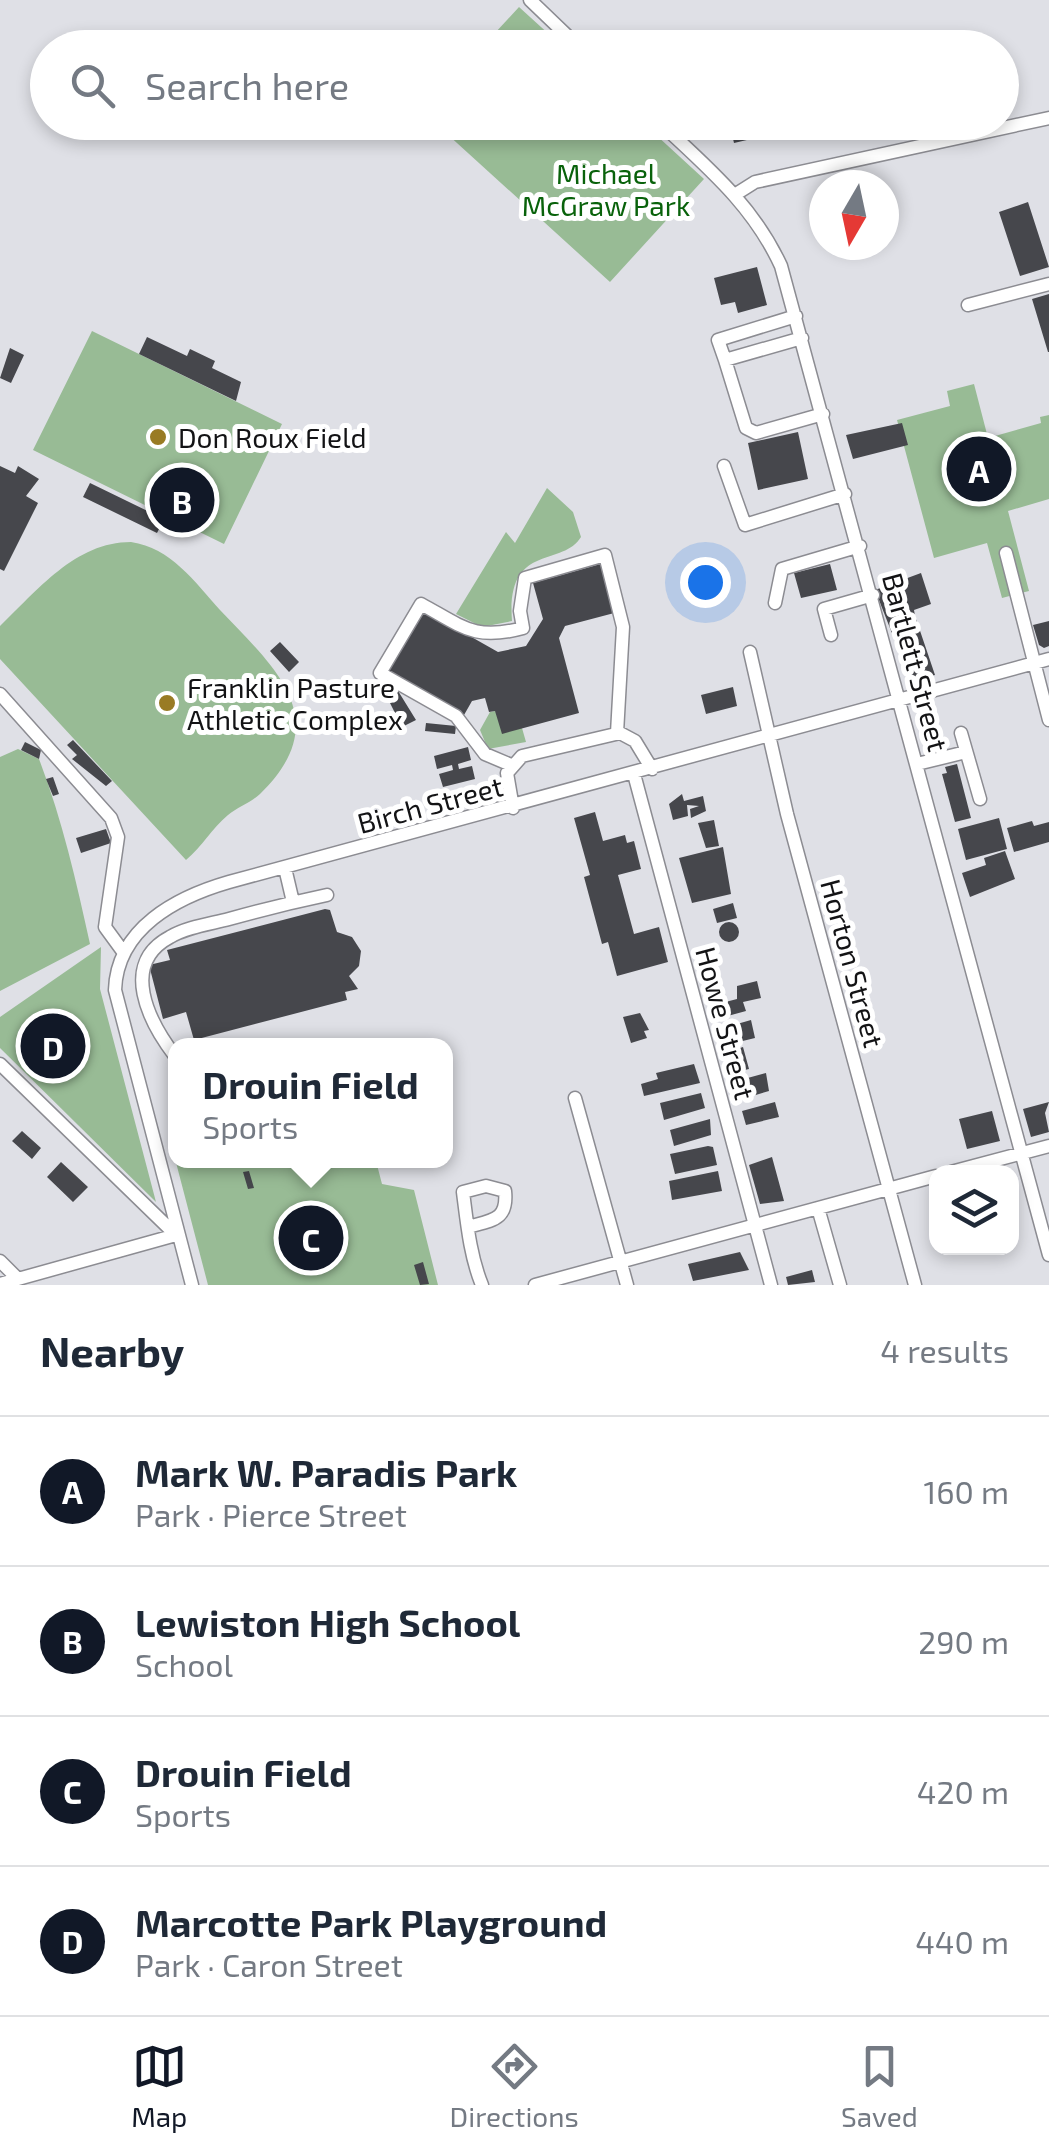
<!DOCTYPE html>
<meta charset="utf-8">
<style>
:root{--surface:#fff;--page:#f2f2f3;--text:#1f2937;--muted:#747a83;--line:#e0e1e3;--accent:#111827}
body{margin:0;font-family:"Exo 2",sans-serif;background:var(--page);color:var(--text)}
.controls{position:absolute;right:30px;bottom:30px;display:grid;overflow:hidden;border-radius:20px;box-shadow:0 5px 15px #0003}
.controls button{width:90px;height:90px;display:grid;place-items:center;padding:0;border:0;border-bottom:2px solid var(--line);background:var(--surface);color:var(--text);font:50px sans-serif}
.compass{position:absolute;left:809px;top:170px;width:90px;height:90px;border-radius:50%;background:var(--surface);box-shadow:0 5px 15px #0003;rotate:189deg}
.you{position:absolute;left:705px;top:582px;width:35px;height:35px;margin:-25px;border:8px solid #fff;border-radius:50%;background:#1a73e8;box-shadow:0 0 0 15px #1a73e833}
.badge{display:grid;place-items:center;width:65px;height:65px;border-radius:50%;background:var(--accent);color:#fff;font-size:32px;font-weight:700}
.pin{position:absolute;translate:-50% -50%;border:5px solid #fff;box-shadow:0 2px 10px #0006}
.popup{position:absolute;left:168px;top:1038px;width:285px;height:130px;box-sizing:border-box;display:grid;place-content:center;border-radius:20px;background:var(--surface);filter:drop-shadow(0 2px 8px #0005);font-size:32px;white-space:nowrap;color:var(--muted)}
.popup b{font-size:38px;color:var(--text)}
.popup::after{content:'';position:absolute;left:50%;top:100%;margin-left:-20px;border:20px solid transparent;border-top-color:var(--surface)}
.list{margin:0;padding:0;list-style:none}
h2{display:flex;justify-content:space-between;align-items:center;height:130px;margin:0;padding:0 40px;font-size:42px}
h2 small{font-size:32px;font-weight:400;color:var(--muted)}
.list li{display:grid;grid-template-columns:65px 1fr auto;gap:30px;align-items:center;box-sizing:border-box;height:150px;padding:0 40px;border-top:2px solid var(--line)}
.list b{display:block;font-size:38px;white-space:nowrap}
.list p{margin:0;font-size:32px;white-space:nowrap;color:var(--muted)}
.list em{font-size:32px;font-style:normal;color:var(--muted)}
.icon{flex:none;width:55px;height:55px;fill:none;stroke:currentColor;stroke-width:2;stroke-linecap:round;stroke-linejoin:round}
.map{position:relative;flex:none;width:1049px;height:1285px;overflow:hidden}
.search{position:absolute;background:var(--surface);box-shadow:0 5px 15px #0003;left:30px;right:30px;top:30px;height:110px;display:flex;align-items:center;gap:25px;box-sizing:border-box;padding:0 35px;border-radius:55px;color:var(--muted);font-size:38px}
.sheet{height:730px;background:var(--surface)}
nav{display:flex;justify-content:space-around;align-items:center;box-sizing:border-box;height:140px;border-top:2px solid var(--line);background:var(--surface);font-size:28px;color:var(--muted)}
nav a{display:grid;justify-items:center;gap:5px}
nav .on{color:var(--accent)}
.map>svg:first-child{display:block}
.green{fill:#98bb95}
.building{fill:#46474c}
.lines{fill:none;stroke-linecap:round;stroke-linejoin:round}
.minor-casing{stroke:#8c8c92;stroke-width:15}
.minor{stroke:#fff;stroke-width:12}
.poi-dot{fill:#997b24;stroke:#fff;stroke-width:4}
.labels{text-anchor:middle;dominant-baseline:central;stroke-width:10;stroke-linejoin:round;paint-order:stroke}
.park-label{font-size:28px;fill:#09620b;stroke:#fff}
.poi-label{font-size:28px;fill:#131315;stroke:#fff;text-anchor:start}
.street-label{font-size:28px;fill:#131315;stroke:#fff}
</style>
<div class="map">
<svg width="1049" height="1285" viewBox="0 0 1049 1285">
<rect width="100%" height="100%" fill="#dfe0e6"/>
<path class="green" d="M519,7l44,40h-81z
M435,123h208l61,56 -94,103z
M92,331l190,93 -58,120 -191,-94z
M974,384l14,54 53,-15 -1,-6 9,-2v84l-41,12 21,80 -27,7 -15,-55 -53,15 -37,-138 53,-14 -3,-15z
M547,488l26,24 8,25c-19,31 -75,5 -69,84l-30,6 -26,-13 50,-82 9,11z
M131,542c40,6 63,39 89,68 54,57 117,109 40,184 -10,9 -22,13 -32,21 -16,13 -26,32 -42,45l-186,-201v-33c37,-35 75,-84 131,-84z
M495,711l27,17 4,14 -38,7 -8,-19 10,-18z
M18,749l21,10c23,60 37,121 51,185l-90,47v-234z
M101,947l-1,42 56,213 -156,-154v-31z
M176,1150v10l200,1 6,23 32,6 24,95h-230l-35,-134z"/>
<path class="building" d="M729,122h85v2l-80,19z
M1028,202l21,65 -29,9 -21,-64z
M757,267l10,38 -29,8 -3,-11 -14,3 -7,-27z
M1049,294v58h-1l-16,-53z
M147,337l40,19 3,-7 25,12 -3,7 29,14 -5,19 -97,-47z
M10,348l14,7 -13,28 -11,-5z
M902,423l6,22 -55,14 -7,-24z
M798,432l10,47 -50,11 -10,-47z
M0,466l15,7 3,-7 21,13 -13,17 12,7 -34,68 -4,-2z
M90,483l74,36 -7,14 -74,-36z
M604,563l14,49 -53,14 -6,12 20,75 -77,21 -7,-23 -6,1 -4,-14 -13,3 -8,14 -78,-44 36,-62 76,43 28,-6 17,-27 -10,-36z
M830,564l7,26 -36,8 -7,-25z
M921,573l10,31 -17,6 1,6 20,59 -18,6 -7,-2 -35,-89z
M1049,621v25l-5,2 -5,-3 -6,-20z
M280,642l19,20 -10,10 -19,-21z
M395,686l21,34 -14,7 -16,-32z
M733,687l4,19 -31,8 -5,-19z
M426,723l30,3 -1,8 -30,-3z
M73,740l39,41 -6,5 -34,-27 5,-4 -10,-10z
M25,742l16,8 -2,9 -18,-9z
M468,747l3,13 -13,4 1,5 13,-3 3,13 -32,8 -4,-13 14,-4 -1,-5 -15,4 -3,-13z
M957,764l14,54 -16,4 -13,-48 5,-1 -2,-6z
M53,777l6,17 -6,2 -7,-17z
M682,794l2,7 19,-5 3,15 -15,7 -1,-9 9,-3 -12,-1 1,11 -15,4 -4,-16z
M595,812l8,29 22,-6 2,8 7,-2 7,28 -23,6 16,59 25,-7 9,35 -51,14 -9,-34 -6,2 -18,-67 6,-2 -16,-57z
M999,818l8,31 -41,11 -8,-31z
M714,820l5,26 -13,2 -8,-25z
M1032,821l2,5 15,-4v20l-35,10 -7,-24z
M106,829l5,14 -30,10 -5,-15z
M723,847l8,47 -39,9 -13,-45z
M1005,851l10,28 -45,18 -8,-24 24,-8 -2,-7z
M733,903l4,15 -20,5 -4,-14z
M325,909l5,1 7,22 15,5 9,14 -2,15 -10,10 9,13 -13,3 2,8 -153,40 -8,-28 -23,7 -14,-54 21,-5 -3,-10z
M719 932a10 10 0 1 1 20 0a10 10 0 1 1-20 0Z
M757,981l4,17 -18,4 3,9 -33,9 -3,-14 27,-7v-13z
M640,1013l9,17 -5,1 3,7 -16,5 -8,-26z
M751,1020l4,18 -33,8 -6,-16z
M743,1047l6,22 -13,3 -5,-21z
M694,1064l6,19 -56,13 -3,-12 17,-5 -2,-6z
M766,1073l3,18 -30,9 -6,-18z
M701,1093l4,15 -41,12 -4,-17z
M775,1102l4,15 -33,8 -4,-14z
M1049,1102l-4,11 4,19 -18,5 -8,-28z
M992,1111l8,30 -33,8 -8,-30z
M710,1119l1,16 -37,11 -4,-16z
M22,1131l19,17 -9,11 -20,-18z
M708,1146l5,1 4,18 -42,9 -5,-20z
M772,1157l12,44 -24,3 -11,-39z
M61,1162l27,25 -15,15 -26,-25z
M249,1171l5,17 -6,1 -5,-17z
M718,1171l4,20 -50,9 -3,-19z
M740,1252l9,18 -56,11 -5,-17z
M423,1262l6,22 -9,1 -6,-20z
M812,1270l3,12 -27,3 -2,-8z"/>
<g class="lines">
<defs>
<path id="minor" d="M530,0l50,48
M659,122c48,45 94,83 122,144l268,989
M736,194l19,-12 294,-64
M968,305l81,-21
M796,316l-78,24 7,20 77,-22
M725,360l21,68 10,5 67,-19
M724,466l21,59 100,-31
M1006,553l43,167
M775,603l7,-34 78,-23
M831,635l-7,-26 49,-14
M750,652l37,162 128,471
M0,694l111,124 7,19 -13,90 19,26
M961,733l19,66
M917,764l49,-12
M511,765l-26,-11 -29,-38 -76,-43 41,-69c42,23 54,37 102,24l-3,-17 5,-33 80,-23 18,72 -6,106
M634,774l137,511
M513,808l-6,-35 15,-17 98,-23 15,8 17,28
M285,868l8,34
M175,1056c-26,-34 -56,-92 -5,-119 17,-10 40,-13 59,-18 32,-9 65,-17 98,-24
M0,1064l176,171
M575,1098l52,187
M951,1172l98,-26
M818,1208l22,77
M468,1227c25,-7 40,-7 37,-36l-19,-5 -23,6c4,31 7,64 19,93
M0,1261l18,18
M0,1284l176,-49
M192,1285l-77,-295c2,-62 62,-93 114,-108l820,-223
M535,1285l401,-109"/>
</defs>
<use href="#minor" class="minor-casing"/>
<use href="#minor" class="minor"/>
</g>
<g class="poi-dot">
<circle cx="158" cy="437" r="10"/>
<circle cx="167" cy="703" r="10"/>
</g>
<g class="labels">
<g class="park-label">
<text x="606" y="173">Michael<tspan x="606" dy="32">McGraw Park</tspan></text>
</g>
<g class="poi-label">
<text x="178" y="437">Don Roux Field</text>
<text x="187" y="687">Franklin Pasture<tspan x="187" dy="32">Athletic Complex</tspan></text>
</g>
<g class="street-label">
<text transform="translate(916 662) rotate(75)">Bartlett Street</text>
<text transform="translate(430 804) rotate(-15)">Birch Street</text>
<text transform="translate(853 963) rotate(75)">Horton Street</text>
<text transform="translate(726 1023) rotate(75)">Howe Street</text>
</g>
</g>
</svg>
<div class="controls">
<button><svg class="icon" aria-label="layers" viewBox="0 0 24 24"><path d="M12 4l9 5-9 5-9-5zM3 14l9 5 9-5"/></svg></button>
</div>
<svg class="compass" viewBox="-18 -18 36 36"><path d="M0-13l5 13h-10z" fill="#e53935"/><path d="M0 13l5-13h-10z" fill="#747a83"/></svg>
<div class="you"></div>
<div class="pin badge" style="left:979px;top:469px">A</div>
<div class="pin badge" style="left:182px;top:500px">B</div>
<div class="pin badge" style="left:311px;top:1238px">C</div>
<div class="popup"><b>Drouin Field</b>Sports</div>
<div class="pin badge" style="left:53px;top:1046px">D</div>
<div class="search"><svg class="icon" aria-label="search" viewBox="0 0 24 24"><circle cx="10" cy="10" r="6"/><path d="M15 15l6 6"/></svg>Search here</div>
</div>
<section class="sheet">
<h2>Nearby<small>4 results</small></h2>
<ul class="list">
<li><span class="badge">A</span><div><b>Mark W. Paradis Park</b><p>Park · Pierce Street</p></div><em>160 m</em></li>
<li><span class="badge">B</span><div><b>Lewiston High School</b><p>School</p></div><em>290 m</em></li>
<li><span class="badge">C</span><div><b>Drouin Field</b><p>Sports</p></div><em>420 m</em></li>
<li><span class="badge">D</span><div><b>Marcotte Park Playground</b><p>Park · Caron Street</p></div><em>440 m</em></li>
</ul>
</section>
<nav>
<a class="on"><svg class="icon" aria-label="map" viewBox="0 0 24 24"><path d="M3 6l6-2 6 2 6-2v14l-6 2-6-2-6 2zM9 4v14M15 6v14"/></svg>Map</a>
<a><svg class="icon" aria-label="directions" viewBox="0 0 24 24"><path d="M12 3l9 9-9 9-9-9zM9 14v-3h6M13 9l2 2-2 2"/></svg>Directions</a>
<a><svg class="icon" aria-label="saved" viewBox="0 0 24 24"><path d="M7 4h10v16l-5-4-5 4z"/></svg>Saved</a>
</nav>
